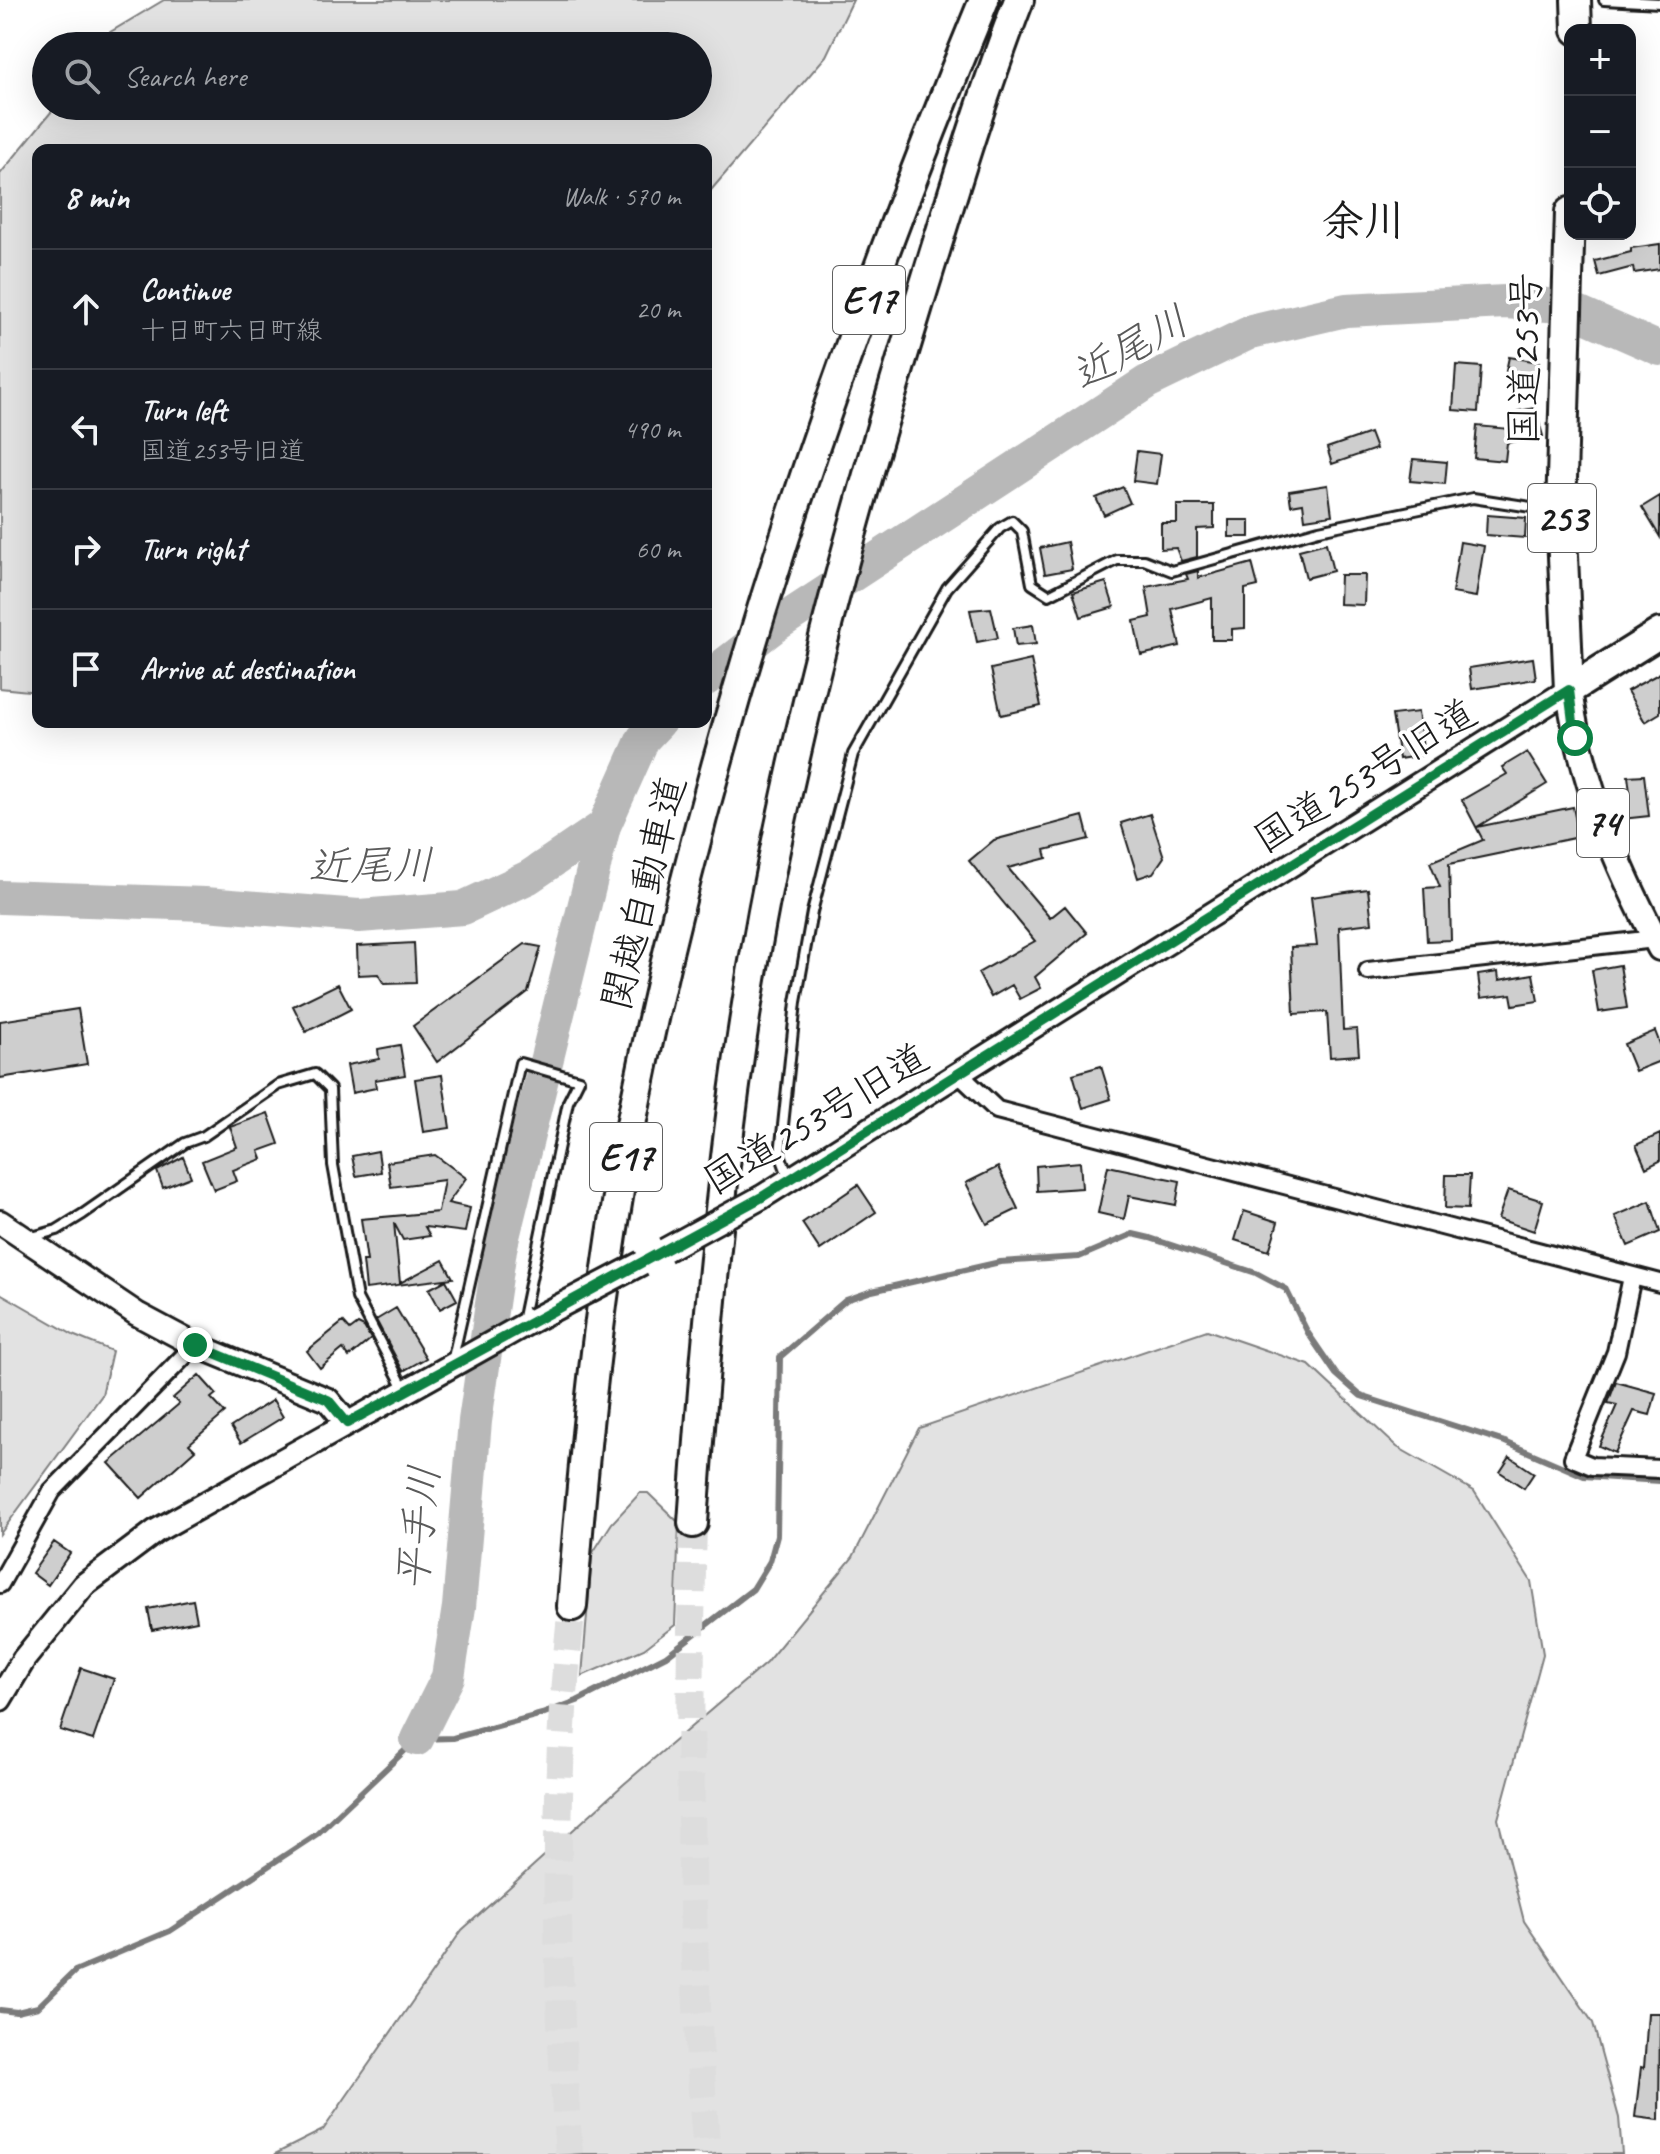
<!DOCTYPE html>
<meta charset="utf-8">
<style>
:root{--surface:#171b24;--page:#20242c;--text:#f1f3f6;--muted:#9ea1a6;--line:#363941}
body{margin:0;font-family:Caveat,"Klee One",sans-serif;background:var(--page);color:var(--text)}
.controls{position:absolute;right:24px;top:24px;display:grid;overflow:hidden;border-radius:16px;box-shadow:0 8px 32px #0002}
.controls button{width:72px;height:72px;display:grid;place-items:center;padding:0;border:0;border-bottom:2px solid var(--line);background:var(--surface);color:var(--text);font:40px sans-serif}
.stop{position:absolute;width:24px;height:24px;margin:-18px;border:6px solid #0b8043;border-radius:50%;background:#fff}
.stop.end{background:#0b8043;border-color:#fff;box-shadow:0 2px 8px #0008}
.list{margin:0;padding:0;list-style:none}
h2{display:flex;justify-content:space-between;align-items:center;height:104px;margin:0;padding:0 32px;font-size:34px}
h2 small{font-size:26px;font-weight:400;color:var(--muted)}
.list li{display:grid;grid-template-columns:52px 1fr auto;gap:24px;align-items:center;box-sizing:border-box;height:120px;padding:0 32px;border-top:2px solid var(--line)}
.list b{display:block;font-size:30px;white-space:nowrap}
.list p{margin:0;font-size:26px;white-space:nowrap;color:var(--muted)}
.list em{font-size:26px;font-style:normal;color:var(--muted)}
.icon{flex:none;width:44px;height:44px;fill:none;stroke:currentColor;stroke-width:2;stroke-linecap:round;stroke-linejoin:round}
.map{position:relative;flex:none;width:1660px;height:2154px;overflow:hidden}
.search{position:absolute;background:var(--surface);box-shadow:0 8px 32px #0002;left:32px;top:32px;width:680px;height:88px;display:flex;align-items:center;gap:20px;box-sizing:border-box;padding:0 28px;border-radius:44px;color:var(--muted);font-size:30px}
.panel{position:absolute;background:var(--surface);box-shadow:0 8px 32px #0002;left:32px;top:144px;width:680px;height:584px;border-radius:16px}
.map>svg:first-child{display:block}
.green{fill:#e2e2e2;stroke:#7f7f7f;stroke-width:2}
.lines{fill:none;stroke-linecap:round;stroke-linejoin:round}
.stream{stroke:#7a7a7a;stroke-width:6}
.river{stroke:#b8b8b8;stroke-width:34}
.building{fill:#cecece;stroke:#1c1c1c;stroke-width:2}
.highway-tunnel{stroke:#ddd;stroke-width:28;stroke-dasharray:28 14;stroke-linecap:butt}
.lane-casing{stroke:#1c1c1c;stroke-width:14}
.street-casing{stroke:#1c1c1c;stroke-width:22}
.secondary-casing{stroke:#1c1c1c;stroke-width:28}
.primary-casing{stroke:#1c1c1c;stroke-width:30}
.highway-casing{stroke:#1c1c1c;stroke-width:34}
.lane{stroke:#fff;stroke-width:8}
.street{stroke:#fff;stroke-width:16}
.secondary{stroke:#fff;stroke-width:22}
.primary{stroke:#fff;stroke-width:24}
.highway{stroke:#fff;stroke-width:28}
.secondary-bridge-casing{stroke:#1c1c1c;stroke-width:28;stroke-linecap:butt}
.secondary-bridge{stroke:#fff;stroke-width:22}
.route{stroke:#0b8043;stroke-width:10}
.labels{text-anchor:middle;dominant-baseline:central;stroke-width:7;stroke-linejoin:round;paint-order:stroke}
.shield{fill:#fff;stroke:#606060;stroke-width:2}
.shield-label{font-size:38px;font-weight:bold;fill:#1c1c1c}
.street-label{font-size:40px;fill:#1c1c1c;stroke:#fff}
.neighbourhood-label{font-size:42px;font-weight:bold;fill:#1c1c1c;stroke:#fff}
.water-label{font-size:42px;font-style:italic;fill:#5a5a5a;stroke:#fff}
</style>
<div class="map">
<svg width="1660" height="2154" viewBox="0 0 1660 2154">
<rect width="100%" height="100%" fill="#fff"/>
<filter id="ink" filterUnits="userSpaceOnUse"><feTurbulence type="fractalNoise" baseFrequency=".0125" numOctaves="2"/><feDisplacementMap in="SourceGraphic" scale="16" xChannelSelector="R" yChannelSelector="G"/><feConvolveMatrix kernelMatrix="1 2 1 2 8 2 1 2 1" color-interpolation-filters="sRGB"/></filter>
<g filter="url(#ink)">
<path class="green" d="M164,0h689l-27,56 -120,140v-46h-668v542l-38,-4v-514l56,-68h642v-60h-599l8,-12z
M0,1293l75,43 37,15 -10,44 -102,139z
M1207,1330l102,35 88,82 77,44 57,90 12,73 -45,165 26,102 69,102 26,95 3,36h-1347l48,-24 139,-200 162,-146 142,-121 87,-106 66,-129z
M640,1493h8l31,30 -4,102 -31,24 -62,27 10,-122 20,-31z"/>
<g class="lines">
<path class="stream" d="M0,2010l17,2 21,-5 37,-36 95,-40 147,-97 100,-95 36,-1 89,-24 35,-13 89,-45 87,-67 17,-28 7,-26 3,-178 66,-57 26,-9 128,-29 79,-5 54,-23 17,4 106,35 30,16 22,44 28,41 25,22 144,46 79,34 76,5"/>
<path class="river" d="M706,679l70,-54 371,-243 104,-50 95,-22 159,-8 57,4 98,43
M0,897l205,7 154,12 104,-8 66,-31 75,-51 39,-87 16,-17
M417,1739l31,-62 11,-70 16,-186 25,-172 104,-423"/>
</g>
<path class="building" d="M1660,244v25l-26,4 -1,-6 -34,9 -4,-15 36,-9v-4z
M1509,357l30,5 -3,15 -30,-6z
M1456,365l25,2 -3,45 -25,-2z
M1535,408l8,28 -36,7 -2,18 -31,-3 3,-32 44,4 -3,-19z
M1370,433l6,16 -44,15 -5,-16z
M1137,451l24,3 -4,30 -24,-3z
M1413,459l34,3 -2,22 -35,-3z
M1328,485l4,30 -27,4 -2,-16 -12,2 -2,-14z
M1123,487l7,16 -26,12 -8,-17z
M1660,496v41l-18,-30z
M1177,505h37v23l-17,1v28l-16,4 -5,-13 -15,1v-26h16z
M1487,515l39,3 -1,20 -39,-3z
M1229,520h21v17h-21z
M1067,542l5,27 -27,5 -5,-26z
M1460,542l24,4 -8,51 -24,-4z
M1326,543l7,28 -27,7 -7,-28z
M1252,563l6,23 -13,3v39l-13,1v11h-20v-42l-40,11 8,37 -39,9 -7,-34 17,-4 -5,-30 42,-8 -2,-5 12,-3v7z
M1340,575h25l-1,30 -25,-1z
M1106,582l8,25 -33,10 -8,-25z
M991,608l7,30 -21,4 -7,-32z
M1033,625l3,19 -20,2 -3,-18z
M1533,658l3,21 -64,10 -3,-21z
M1031,660l10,46 -40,9 -10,-46z
M1660,673v40l-15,9 -18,-31z
M1418,712l6,43 -25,4 -7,-44z
M1527,752l20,32 -70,43 96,-20 6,30 -130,27 2,76 -24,1 -3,-53 16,-1 -10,-25 53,-22 -21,-40 45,-26 -5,-7z
M1644,775l5,41 -27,3 -3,-26 11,-1 -2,-16z
M1150,814l14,43 -11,16 -15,5 -17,-55z
M1083,816l6,23 -44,11 2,8 -39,10 42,50 15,-12 22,27 -52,44 6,11 -21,11 -8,-14 -21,12 -13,-24 57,-32 -66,-80 25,-21z
M1368,889l4,34 -33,4 4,103 14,-1 2,26 -29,2 -3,-45 -33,2 -3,-67 26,-1 -6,-49z
M414,943l2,40 -32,1 -6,-10 -20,1 -1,-29z
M525,944l16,3 -13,45 -91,70 -24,-36z
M1620,965l7,43 -28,4 -7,-42z
M1498,972l1,8 34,-6 5,27 -25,4 -2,-11 -30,4 -3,-23z
M338,984l13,25 -45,23 -13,-26z
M78,1009l9,55 -87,14v-57z
M1655,1031l5,13v17l-25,10 -11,-27z
M400,1045l5,30 -30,5 1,8 -24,5 -5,-28 32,-6 -1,-10z
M1101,1066l10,33 -28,9 -10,-34z
M442,1075l8,53 -27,4 -8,-53z
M268,1113l11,31 -20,7 3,8 -29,11 4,11 -23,9 -12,-29 35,-14 -7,-20z
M1660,1134v27l-14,7 -10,-23z
M378,1151l3,21 -25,4 -4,-20z
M435,1155l31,23 -18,25 22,5 -5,24 -40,-5 5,9 -27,4 -9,-17 6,60 43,-23 10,18 -87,11 -3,-28h4l-6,-42 77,-7 6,-32 -53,7 -4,-25z
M183,1157l8,20 -28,11 -6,-17z
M1080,1162l2,26 -45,3 -1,-25z
M1108,1166l72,15 -4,24 -47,-9 -5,23 -26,-6z
M998,1167l20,42 -31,15 -21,-41z
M1446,1175h24l-2,34 -23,-1z
M858,1185l18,27 -56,38 -18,-27z
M1508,1190l35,11 -9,30 -36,-12z
M1650,1201l10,31 -32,14 -13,-30z
M1244,1211l34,11 -9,29 -34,-11z
M446,1280l11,20 -17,9 -11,-20z
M396,1308l30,50 -23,13 -27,-51z
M343,1322l7,8 8,-6 6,3 7,12 -22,18 -6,-8 -23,19 -13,-17z
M199,1375l17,19 -5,4 14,15 -36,31 6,6 -54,48 -32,-35 70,-59 -6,-6z
M1616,1382l40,11 -6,22 -16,-4 -19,42 -16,-7 18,-41 -9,-2z
M273,1400l10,17 -42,26 -10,-16z
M1510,1457l24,16 -10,15 -24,-16z
M54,1542l16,11 -22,32 -16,-12z
M193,1600l4,21 -45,9 -4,-21z
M81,1668l33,11 -21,61 -33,-10z
M1648,2013h12l-1,107 -24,-3 6,-50 3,1z"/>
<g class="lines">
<path class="highway-tunnel" d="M693,1523c-5,211 -4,421 14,631
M569,2154c-14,-182 -17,-367 3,-548"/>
<defs>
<path id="lane" d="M1604,0l56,3
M789,1178l-9,-24 16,-152 16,-90 41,-158 94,-166 53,-60 12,-7 10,10 10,53 17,11 68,-35h27l28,11 147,-41 154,-32 84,13
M32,1237l25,-7 26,-16 102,-71 19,-7 74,-51 37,-11 15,15 3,76 24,133 48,92
M452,1362l68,-299 59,17 -11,22 -46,220"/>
<path id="street" d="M1368,971l287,-32
M960,1075l37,35 663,173
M1632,1277l-16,75 -43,106 19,8 68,3
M0,1584l52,-93 143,-146"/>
<path id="secondary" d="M762,1197l807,-507
M0,1222l137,92 58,31 133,55 19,23
M0,1699l24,-40 60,-74 72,-54 377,-211"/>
<path id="primary" d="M1569,690c12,92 48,176 91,258"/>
<path id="highway" d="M1576,0l1,30
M1570,212l-9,300 8,178 91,-57
M693,1523c10,-144 22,-287 41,-430 35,-268 105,-530 184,-787 32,-103 62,-205 101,-306
M572,1606c13,-170 30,-340 64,-507 76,-376 201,-744 348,-1099"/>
</defs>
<use href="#lane" class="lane-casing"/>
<use href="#street" class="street-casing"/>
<use href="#secondary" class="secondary-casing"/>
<use href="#primary" class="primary-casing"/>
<use href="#highway" class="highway-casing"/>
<use href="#lane" class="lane"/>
<use href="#street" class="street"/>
<use href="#secondary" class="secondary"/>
<use href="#primary" class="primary"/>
<use href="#highway" class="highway"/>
<defs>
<path id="secondary-bridge" d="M665,1250l97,-53
M533,1320l109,-57"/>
</defs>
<use href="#secondary-bridge" class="secondary-bridge-casing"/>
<use href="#secondary-bridge" class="secondary-bridge"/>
</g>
</g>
<g class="lines" filter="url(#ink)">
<path class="route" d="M195,1345l133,55 19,23 415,-226 807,-507 6,48"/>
</g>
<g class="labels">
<g class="shield">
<rect x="833" y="266" width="72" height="68" rx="6"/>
<rect x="1528" y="484" width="68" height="68" rx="6"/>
<rect x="1577" y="789" width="52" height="68" rx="6"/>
<rect x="590" y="1123" width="72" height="68" rx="6"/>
</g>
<g class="shield-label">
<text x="869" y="300">E17</text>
<text x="1562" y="518">253</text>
<text x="1603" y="823">74</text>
<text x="626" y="1157">E17</text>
</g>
<g class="street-label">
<text transform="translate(1525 359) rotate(-89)">国道253号</text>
<text transform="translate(1365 776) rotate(-32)">国道253号旧道</text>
<text transform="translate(644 893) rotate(-76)">関越自動車道</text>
<text transform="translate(816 1119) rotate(-31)">国道253号旧道</text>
</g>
<g class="neighbourhood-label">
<text x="1364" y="221">余川</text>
</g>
<g class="water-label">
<text transform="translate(1130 348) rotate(-29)">近尾川</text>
<text transform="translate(371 866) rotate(-1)">近尾川</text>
<text transform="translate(419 1528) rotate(-84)">平手川</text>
</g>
</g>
</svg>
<div class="controls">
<button>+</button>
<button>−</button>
<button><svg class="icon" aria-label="locate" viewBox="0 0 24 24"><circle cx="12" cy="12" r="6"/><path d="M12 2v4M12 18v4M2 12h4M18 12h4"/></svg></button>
</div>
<div class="stop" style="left:1575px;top:738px"></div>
<div class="stop end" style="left:195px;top:1345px"></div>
<div class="search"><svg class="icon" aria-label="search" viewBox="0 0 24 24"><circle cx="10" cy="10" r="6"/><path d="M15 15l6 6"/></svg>Search here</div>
<section class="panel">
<h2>8 min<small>Walk · 570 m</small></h2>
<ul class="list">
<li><svg class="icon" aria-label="ahead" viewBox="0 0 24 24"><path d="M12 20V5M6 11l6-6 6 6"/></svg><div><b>Continue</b><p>十日町六日町線</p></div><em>20 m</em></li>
<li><svg class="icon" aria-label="left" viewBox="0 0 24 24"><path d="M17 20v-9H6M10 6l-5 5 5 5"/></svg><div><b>Turn left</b><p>国道253号旧道</p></div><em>490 m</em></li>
<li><svg class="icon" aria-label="right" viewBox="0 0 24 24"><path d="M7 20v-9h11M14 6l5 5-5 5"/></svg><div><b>Turn right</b></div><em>60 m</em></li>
<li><svg class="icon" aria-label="arrive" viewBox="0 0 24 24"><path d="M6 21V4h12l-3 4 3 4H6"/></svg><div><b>Arrive at destination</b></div></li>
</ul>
</section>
</div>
